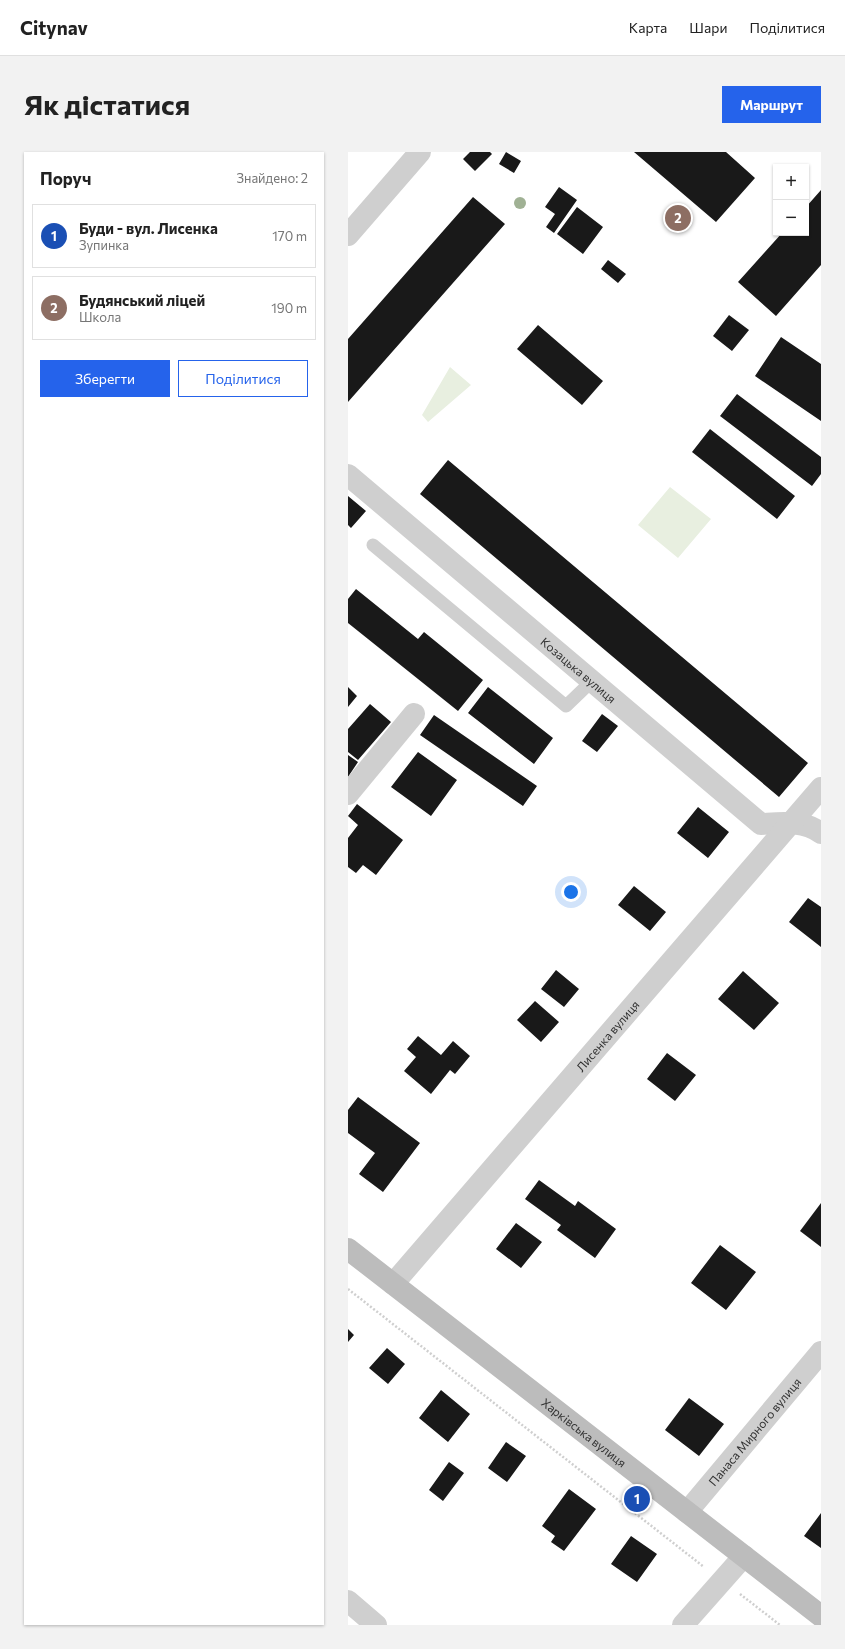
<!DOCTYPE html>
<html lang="uk">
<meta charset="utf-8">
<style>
:root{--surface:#fff;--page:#f2f2f2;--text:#222;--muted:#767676;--line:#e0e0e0;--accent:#2563eb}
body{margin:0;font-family:Commissioner,sans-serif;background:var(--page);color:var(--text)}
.controls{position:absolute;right:12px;top:12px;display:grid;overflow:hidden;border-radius:0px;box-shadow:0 1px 3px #0004}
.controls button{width:36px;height:36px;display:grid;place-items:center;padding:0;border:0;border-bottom:1px solid var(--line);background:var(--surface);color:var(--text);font:20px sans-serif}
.you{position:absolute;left:223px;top:740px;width:14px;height:14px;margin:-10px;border:3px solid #fff;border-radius:50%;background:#1a73e8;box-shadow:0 0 0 6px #1a73e833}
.badge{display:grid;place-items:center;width:26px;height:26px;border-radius:50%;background:var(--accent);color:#fff;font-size:13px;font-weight:700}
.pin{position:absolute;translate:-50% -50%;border:2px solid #fff;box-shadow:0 1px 4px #0006}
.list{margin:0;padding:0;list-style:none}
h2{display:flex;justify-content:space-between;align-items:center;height:52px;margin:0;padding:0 16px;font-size:17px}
h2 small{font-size:13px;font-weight:400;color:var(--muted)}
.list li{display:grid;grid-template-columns:26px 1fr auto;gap:12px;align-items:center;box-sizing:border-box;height:64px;margin:0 8px 8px;padding:0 8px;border:1px solid var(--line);border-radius:0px}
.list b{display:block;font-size:15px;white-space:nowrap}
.list p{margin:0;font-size:13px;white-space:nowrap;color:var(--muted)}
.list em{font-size:13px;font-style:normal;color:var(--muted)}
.actions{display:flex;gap:8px;padding:12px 16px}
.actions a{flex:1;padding:9px 0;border:1px solid var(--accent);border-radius:0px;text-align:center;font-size:14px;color:var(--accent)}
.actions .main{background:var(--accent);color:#fff}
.map{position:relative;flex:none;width:473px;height:1473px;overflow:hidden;border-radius:0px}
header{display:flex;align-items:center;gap:24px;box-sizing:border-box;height:56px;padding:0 20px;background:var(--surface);border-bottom:1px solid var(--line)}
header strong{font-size:19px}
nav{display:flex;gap:22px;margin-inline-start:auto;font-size:14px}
.intro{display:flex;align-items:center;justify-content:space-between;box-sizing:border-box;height:96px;padding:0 24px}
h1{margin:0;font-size:28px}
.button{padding:10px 18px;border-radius:0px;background:var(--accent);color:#fff;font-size:14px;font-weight:700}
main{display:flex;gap:24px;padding:0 24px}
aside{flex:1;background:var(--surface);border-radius:0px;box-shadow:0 1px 3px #0004}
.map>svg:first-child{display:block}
.green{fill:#e8efe0}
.building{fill:#191919}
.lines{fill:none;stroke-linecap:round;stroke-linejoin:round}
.path{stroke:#cfcfcf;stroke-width:2.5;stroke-dasharray:2 2;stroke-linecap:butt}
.lane{stroke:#cfcfcf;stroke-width:13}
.street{stroke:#cfcfcf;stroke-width:22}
.secondary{stroke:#bcbcbc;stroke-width:22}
.tree{fill:#a0b194}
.labels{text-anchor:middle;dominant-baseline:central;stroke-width:4;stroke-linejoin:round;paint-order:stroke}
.street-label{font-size:12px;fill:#323232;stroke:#fff}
</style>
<header>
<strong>Citynav</strong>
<nav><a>Карта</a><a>Шари</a><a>Поділитися</a></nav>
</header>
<div class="intro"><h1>Як дістатися</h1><a class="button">Маршрут</a></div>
<main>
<aside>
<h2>Поруч<small>Знайдено: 2</small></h2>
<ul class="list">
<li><span class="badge" style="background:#1a4fb4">1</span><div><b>Буди - вул. Лисенка</b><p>Зупинка</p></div><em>170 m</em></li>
<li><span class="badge" style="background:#8d6e63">2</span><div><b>Будянський ліцей</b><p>Школа</p></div><em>190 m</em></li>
</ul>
<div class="actions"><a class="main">Зберегти</a><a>Поділитися</a></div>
</aside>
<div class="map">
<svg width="473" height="1473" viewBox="0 0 473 1473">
<rect width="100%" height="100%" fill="#fff"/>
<path class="green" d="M102,215l21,18 -43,37 -6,-7z
M322,335l41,32 -33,39 -40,-33z"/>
<path class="building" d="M122,0h20l2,2 -17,17 -12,-12z
M158,0l15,9 -7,12 -15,-9z
M286,0h92l29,26 -39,44z
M211,35l18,13 -23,33 -8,-6 9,-13 -10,-7z
M473,38v75l-45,51 -38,-34 44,-49h24v-26z
M125,45l32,27 -157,178v-63z
M229,55l26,20 -20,27 -26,-20z
M260,108l18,14 -8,9 -17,-14z
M381,163l20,15 -17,21 -19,-15z
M190,173l65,56 -21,24 -65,-56z
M433,185l40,27v57l-66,-45z
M389,242l84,63v17l-9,12 -92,-70z
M362,277l85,67 -18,23 -85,-67z
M100,308l360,303 -29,34 -359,-303z
M0,344l18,15 -15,17 -3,-3z
M8,437l62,50 6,-7 59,48 -25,31 -110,-88v-24z
M0,535l9,9 -9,11z
M140,535l65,51 -19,26 -66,-51z
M22,552l21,18 -33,38 -10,-8v-23z
M254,562l16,12 -21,26 -15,-11z
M86,563l103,71 -14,20 -103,-71z
M70,600l39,28 -26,36 -40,-29z
M0,603l10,7 -10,15z
M9,652l46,36 -27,35 -13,-10 -7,8 -8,-6v-29l10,-13 -10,-9z
M350,655l31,25 -21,26 -31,-25z
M286,734l32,26 -16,19 -32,-26z
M460,746l13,9v40l-32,-25z
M208,818l23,19 -15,18 -23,-18z
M395,819l36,32 -25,27 -36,-31z
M187,849l24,21 -18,20 -24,-22z
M70,884l23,19 12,-14 17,15 -15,18 -5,-4 -19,24 -27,-23 12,-14 -9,-8z
M319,901l29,22 -21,26 -28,-22z
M10,945l62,46 -37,49 -24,-18 16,-21 -27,-20v-23z
M191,1028l36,26 3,-5 38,28 -21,29 -38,-28 4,-5 -36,-26z
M473,1051v44l-21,-16z
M168,1071l26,19 -21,26 -25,-19z
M372,1093l36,27 -30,38 -35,-27z
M0,1177l6,6 -6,7z
M39,1196l18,16 -17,20 -19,-16z
M93,1238l29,24 -22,28 -29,-24z
M341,1246l35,26 -25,32 -34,-26z
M158,1290l20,14 -19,26 -19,-14z
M101,1310l15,11 -21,28 -14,-11z
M221,1337l27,20 -32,42 -13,-9 4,-6 -13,-10z
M473,1361v35l-17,-12z
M283,1384l26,18 -20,28 -26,-18z"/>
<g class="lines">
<path class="path" d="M0,1137l356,278
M392,1442l40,31"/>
<path class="lane" d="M25,393l193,161 26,-25"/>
<g class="street">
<path d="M0,83l72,-83"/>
<path id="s1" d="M0,323l413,349c20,-1 43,-4 60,9"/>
<path d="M0,642l66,-80"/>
<path id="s2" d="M45,1132l428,-496"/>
<path id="s3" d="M339,1360l134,-160"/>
<path d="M0,1449l28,24"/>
<path d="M335,1473l61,-69"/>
</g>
<path class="secondary" id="s4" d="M0,1097l473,367"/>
</g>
<circle class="tree" cx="172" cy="51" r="6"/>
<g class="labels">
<g class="street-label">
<text stroke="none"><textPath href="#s1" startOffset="302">Козацька вулиця</textPath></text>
<text stroke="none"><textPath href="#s2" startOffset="328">Лисенка вулиця</textPath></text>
<text stroke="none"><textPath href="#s3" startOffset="105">Панаса Мирного вулиця</textPath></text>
<text stroke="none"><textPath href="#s4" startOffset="299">Харківська вулиця</textPath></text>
</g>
</g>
</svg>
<div class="controls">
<button>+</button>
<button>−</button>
</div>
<div class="you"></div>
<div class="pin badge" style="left:289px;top:1347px;background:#1a4fb4">1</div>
<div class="pin badge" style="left:330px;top:66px;background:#8d6e63">2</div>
</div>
</main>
